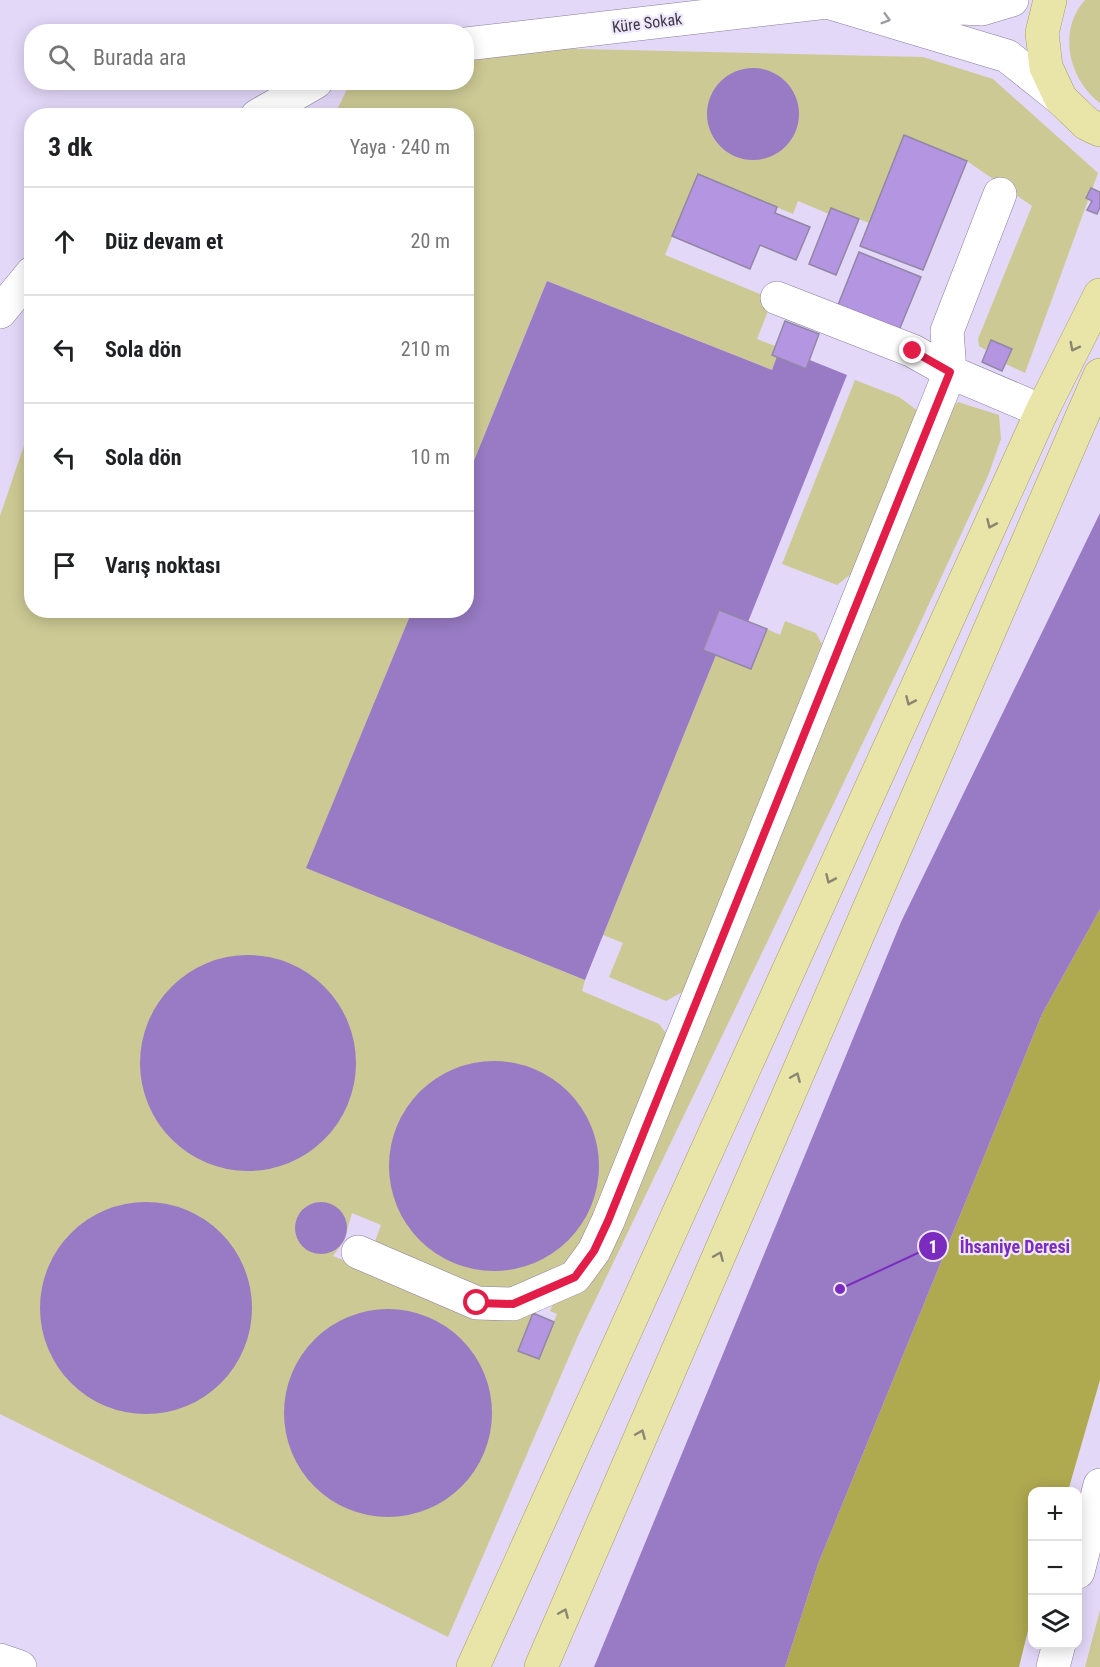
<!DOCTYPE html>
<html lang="tr">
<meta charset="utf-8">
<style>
:root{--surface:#fff;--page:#f6f6f6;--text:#202124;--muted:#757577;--line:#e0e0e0}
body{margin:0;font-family:"Roboto Condensed",sans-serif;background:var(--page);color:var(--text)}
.controls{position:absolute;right:18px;bottom:18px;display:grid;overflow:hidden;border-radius:12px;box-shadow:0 3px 15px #0003}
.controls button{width:54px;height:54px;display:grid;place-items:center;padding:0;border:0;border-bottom:2px solid var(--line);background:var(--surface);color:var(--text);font:30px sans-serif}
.stop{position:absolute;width:18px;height:18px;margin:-14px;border:4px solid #e11d48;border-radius:50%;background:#fff}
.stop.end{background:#e11d48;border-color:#fff;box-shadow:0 2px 6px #0008}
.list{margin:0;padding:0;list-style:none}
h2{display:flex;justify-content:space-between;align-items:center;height:78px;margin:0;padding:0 24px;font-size:26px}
h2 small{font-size:20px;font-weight:400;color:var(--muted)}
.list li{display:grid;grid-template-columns:39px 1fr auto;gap:18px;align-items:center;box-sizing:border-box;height:108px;padding:0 24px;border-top:2px solid var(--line)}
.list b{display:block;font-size:22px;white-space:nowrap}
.list em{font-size:20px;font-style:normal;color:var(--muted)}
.icon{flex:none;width:33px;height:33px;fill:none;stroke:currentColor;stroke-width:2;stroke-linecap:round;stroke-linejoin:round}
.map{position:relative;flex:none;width:1100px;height:1667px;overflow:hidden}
.search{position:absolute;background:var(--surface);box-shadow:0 3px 15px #0003;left:24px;top:24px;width:450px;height:66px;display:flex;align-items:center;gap:15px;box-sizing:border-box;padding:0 21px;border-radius:24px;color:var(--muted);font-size:22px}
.panel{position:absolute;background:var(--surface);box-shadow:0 3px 15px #0003;left:24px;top:108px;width:450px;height:510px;border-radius:24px}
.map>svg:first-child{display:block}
.green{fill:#ccc994}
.forest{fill:#afa950}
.water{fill:#987bc4}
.building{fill:#b395e1;stroke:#9287a5;stroke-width:1.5}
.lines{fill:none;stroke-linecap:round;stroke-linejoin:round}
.minor-casing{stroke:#897e9c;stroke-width:34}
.major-casing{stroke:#a39d61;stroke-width:34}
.minor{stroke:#fff;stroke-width:33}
.major{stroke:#e9e5a9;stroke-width:33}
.oneway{stroke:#9e9ca2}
.oneway2{stroke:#8a8672}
.route{stroke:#e11d48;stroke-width:8}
.labels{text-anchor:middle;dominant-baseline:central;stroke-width:4.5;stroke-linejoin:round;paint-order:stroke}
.street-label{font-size:16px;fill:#3d3845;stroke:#eee7fb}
.leader{fill:none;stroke:#7b2cbf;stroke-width:2}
.callout-dot{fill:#7b2cbf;stroke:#eee7fb;stroke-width:2}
.mark-label{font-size:18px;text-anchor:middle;font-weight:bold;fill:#fff}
.callout-label{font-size:18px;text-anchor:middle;font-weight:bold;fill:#7b2cbf;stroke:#eee7fb;stroke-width:4.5;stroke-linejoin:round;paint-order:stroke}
</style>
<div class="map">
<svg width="1100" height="1667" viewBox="0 0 1100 1667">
<rect width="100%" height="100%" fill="#e3d8f8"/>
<path class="green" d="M1085,0h15v103c-31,-23 -43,-72 -15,-103z
M494,47l429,10 70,22 105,94 -73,200 -19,-9 6,-15 -21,-9 -5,10 -7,-4 -1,-7 54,-133 -65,-45 -63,-26 -35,88 -38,-15 -2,6 -31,-13 -5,13 -95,-40 -33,81 95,39 9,7 -1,10 -11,28 23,9 -8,22 -225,-89 -80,197 -1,-362h-132l16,-33 116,-1 1,-33z
M855,380l44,17 19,14 -62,159 -19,15 -55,-21z
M958,402l41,13 2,24 -13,37 -73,158 -337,702 -130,301 -448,-223v-898l31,-91 1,185 380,1 -105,256 278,113 -3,11 77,33 7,9v12l-75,193c-5,7 -10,17 -16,23 -24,22 -64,37 -96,31 -14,-2 -28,-9 -40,-14l-7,-1 -54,-23 -5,-7 8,-22 -29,-12 -8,28 -11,15 143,56 19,2 40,-6 -17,42 20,9 19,-45 -7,-3 5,-12 28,-19 15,-18 21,-44 50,-122 48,-107 233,-578z
M785,621l31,12 6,11 -138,347 -18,10 -57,-24 14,-34 -20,-8 113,-280 35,13 16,-39 13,6z
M1100,1610v57h-15z"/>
<path class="forest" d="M1100,909v471l-32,111 -36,1v122l-13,53h-234l33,-103 224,-550z"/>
<path class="water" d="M707 114a46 46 0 1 1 92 0a46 46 0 1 1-92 0Z
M547,281l225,89 8,-22 67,27 -99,247 -29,-12 -16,39 13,6 -131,325 -279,-112 106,-257 54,-1 1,-132z
M1100,513v396l-58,105 -224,550 -33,103h-191l307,-745z
M140 1063a108 108 0 1 1 216 0a108 108 0 1 1-216 0Z
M389 1166a105 105 0 1 1 210 0a105 105 0 1 1-210 0Z
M295 1228a26 26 0 1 1 52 0a26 26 0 1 1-52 0Z
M40 1308a106 106 0 1 1 212 0a106 106 0 1 1-212 0Z
M284 1413a104 104 0 1 1 208 0a104 104 0 1 1-208 0Z"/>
<path class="building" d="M904,135l63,26 -44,109 -63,-24z
M698,174l79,33 -2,6 35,14 -14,33 -36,-15 -10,24 -78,-33z
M1091,188l9,4v15l-3,7 -10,-4 5,-9 -6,-3z
M831,208l28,11 -23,56 -27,-11z
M859,252l62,25 -26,63 -61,-25z
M785,321l34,13 -13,35 -34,-14z
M991,340l21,9 -10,22 -20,-9z
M719,610l48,19 -16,40 -48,-19z
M533,1313l21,9 -15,37 -21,-8z"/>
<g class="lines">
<defs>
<path id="minor" d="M1012,0l-30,9 -155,-7 180,54 54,43
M466,44l361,-42
M257,116l59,-34
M777,298l136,53 37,21 92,39
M0,312l32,-39
M358,1252l119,51 36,1 62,-27 19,-26 14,-30 342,-849 -3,-41 53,-137
M1078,1572l22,-87
M0,1660l20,7
M1053,1667l6,-23"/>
<path id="major" d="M1050,0l-8,33 4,34 15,32 26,25 13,6
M473,1667l569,-1256 58,-116
M541,1667l559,-1292"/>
</defs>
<use href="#minor" class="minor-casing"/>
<use href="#major" class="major-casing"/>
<use href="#minor" class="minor"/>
<use href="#major" class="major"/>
</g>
<defs><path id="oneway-chevron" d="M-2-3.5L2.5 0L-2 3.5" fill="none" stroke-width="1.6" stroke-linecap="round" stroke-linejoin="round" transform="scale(1.5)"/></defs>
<use class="oneway" href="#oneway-chevron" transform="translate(886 19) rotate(16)"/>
<g class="oneway2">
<use href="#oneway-chevron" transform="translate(1074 347) rotate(117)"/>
<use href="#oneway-chevron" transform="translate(991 524) rotate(114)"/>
<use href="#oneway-chevron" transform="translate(910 701) rotate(114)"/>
<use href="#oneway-chevron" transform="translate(830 879) rotate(114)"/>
<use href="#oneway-chevron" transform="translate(796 1077) rotate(-67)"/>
<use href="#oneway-chevron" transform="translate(719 1256) rotate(-67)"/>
<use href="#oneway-chevron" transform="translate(641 1434) rotate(-67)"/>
<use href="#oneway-chevron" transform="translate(564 1613) rotate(-67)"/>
</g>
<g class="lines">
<path class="route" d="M477,1303l36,1 62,-27 19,-26 14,-30 342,-849 -37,-21"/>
</g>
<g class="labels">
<g class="street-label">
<text transform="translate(647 23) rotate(-7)">Küre Sokak</text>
</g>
</g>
<path class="leader" d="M840 1289L933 1246"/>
<g class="callout-dot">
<circle cx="840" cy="1289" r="6"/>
<circle cx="933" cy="1246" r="15"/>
</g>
<g class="mark-label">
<text x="933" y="1253">1</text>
</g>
<g class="callout-label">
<text x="1015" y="1253">İhsaniye Deresi</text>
</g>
</svg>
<div class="controls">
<button>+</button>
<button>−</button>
<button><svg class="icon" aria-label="layers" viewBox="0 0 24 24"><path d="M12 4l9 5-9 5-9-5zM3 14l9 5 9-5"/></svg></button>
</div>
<div class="stop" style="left:477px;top:1303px"></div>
<div class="stop end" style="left:913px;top:351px"></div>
<div class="search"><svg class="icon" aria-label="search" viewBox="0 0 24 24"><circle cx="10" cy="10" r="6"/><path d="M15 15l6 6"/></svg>Burada ara</div>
<section class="panel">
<h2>3 dk<small>Yaya · 240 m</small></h2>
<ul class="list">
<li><svg class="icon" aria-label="ahead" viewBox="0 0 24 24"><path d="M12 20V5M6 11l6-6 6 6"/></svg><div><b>Düz devam et</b></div><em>20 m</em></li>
<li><svg class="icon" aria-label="left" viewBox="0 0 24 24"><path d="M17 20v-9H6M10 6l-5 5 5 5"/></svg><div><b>Sola dön</b></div><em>210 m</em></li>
<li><svg class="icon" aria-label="left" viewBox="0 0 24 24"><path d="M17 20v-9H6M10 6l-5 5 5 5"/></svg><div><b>Sola dön</b></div><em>10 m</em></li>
<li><svg class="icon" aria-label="arrive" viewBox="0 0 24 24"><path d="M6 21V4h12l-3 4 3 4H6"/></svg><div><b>Varış noktası</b></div></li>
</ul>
</section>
</div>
